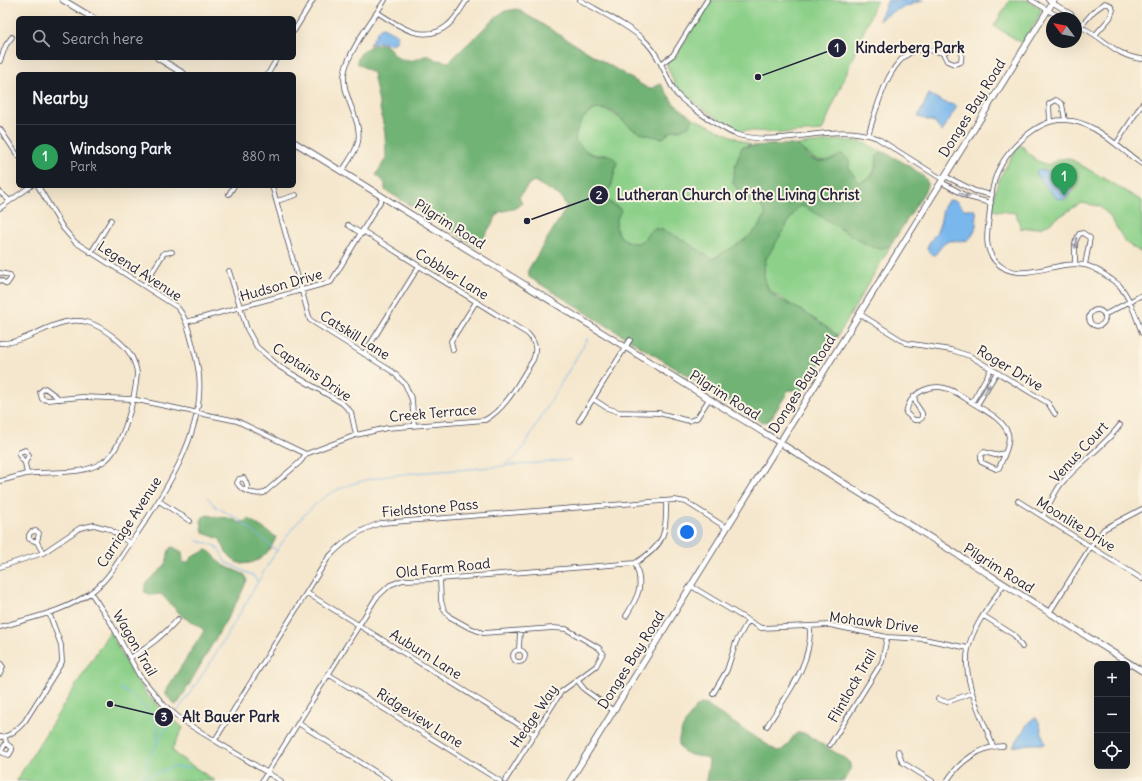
<!DOCTYPE html>
<meta charset="utf-8">
<style>
:root{--surface:#171b24;--page:#242831;--text:#f1f3f6;--muted:#9ea1a6;--line:#363941;--accent:#0f766e}
body{margin:0;font-family:Delius,sans-serif;background:var(--page);color:var(--text)}
.controls{position:absolute;right:12px;bottom:12px;display:grid;overflow:hidden;border-radius:6px;box-shadow:0 4px 16px #0002}
.controls button{width:36px;height:36px;display:grid;place-items:center;padding:0;border:0;border-bottom:1px solid var(--line);background:var(--surface);color:var(--text);font:20px sans-serif}
.compass{position:absolute;left:1046px;top:12px;width:36px;height:36px;border-radius:50%;background:var(--surface);box-shadow:0 4px 16px #0002;rotate:302deg}
.you{position:absolute;left:687px;top:532px;width:14px;height:14px;margin:-10px;border:3px solid #fff;border-radius:50%;background:#1a73e8;box-shadow:0 0 0 6px #1a73e833}
.badge{display:grid;place-items:center;width:26px;height:26px;border-radius:50%;background:var(--accent);color:#fff;font-size:13px;font-weight:700}
.pin{position:absolute;translate:-50% -33px;filter:drop-shadow(0 1px 2px #0008)}
.pin::after{content:'';position:absolute;top:21px;width:14px;height:12px;background:inherit;clip-path:polygon(0 0,100% 0,50% 100%)}
.list{margin:0;padding:0;list-style:none}
h2{display:flex;justify-content:space-between;align-items:center;height:52px;margin:0;padding:0 16px;font-size:17px}
h2 small{font-size:13px;font-weight:400;color:var(--muted)}
.list li{display:grid;grid-template-columns:26px 1fr auto;gap:12px;align-items:center;box-sizing:border-box;height:64px;padding:0 16px;border-top:1px solid var(--line)}
.list b{display:block;font-size:15px;white-space:nowrap}
.list p{margin:0;font-size:13px;white-space:nowrap;color:var(--muted)}
.list em{font-size:13px;font-style:normal;color:var(--muted)}
.icon{flex:none;width:22px;height:22px;fill:none;stroke:currentColor;stroke-width:2;stroke-linecap:round;stroke-linejoin:round}
.map{position:relative;flex:none;width:1142px;height:781px;overflow:hidden}
.search{position:absolute;background:var(--surface);box-shadow:0 4px 16px #0002;left:16px;top:16px;width:280px;height:44px;display:flex;align-items:center;gap:10px;box-sizing:border-box;padding:0 14px;border-radius:6px;color:var(--muted);font-size:15px}
.panel{position:absolute;background:var(--surface);box-shadow:0 4px 16px #0002;left:16px;top:72px;width:280px;height:116px;border-radius:6px}
.map>svg:first-child{display:block}
.green{fill:#8cd089;stroke:#577962}
.forest{fill:#71b275;stroke:#4a6a58}
.water{fill:#7ab7ed;stroke:#4e6c94}
.lines{fill:none;stroke-linecap:round;stroke-linejoin:round}
.stream{stroke:#7ab7ed;stroke-width:1}
.minor-casing{stroke:#424051;stroke-width:5.5}
.tertiary-casing{stroke:#424051;stroke-width:7}
.minor{stroke:#fff;stroke-width:4}
.tertiary{stroke:#fff;stroke-width:5.5}
.oneway{fill:#9c9ca7}
.labels{text-anchor:middle;dominant-baseline:central;stroke-width:4;stroke-linejoin:round;paint-order:stroke}
.street-label{font-size:14px;fill:#22223b;stroke:#fcf5e5}
.leader{fill:none;stroke:#22223b;stroke-width:1.5}
.callout-dot{fill:#22223b;stroke:#fcf5e5;stroke-width:1.5}
.mark-label{font-size:12px;text-anchor:middle;font-weight:bold;fill:#fff}
.callout-label{font-size:15px;text-anchor:middle;font-weight:bold;fill:#22223b;stroke:#fcf5e5;stroke-width:4;stroke-linejoin:round;paint-order:stroke}
</style>
<div class="map">
<svg width="1142" height="781" viewBox="0 0 1142 781">
<rect width="100%" height="100%" fill="#fcf5e5"/>
<filter id="ink" filterUnits="userSpaceOnUse"><feTurbulence type="fractalNoise" baseFrequency=".025" numOctaves="2"/><feDisplacementMap in="SourceGraphic" scale="8" xChannelSelector="R" yChannelSelector="G"/><feConvolveMatrix kernelMatrix="1 2 1 2 8 2 1 2 1" color-interpolation-filters="sRGB"/></filter>
<filter id="wash" filterUnits="userSpaceOnUse"><feTurbulence type="fractalNoise" baseFrequency=".012" numOctaves="4" result="noise"/><feDisplacementMap in="SourceGraphic" scale="16" xChannelSelector="R" yChannelSelector="G"/><feGaussianBlur stdDeviation="0.9" result="paint"/><feColorMatrix in="noise" values="0 0 0 0 0 0 0 0 0 0 0 0 0 0 0 0 0 1.4 0 .05"/><feComposite in="paint" operator="in"/></filter>
<g filter="url(#wash)">
<rect width="100%" height="100%" fill="#f5e7cd"/>
<path class="green" d="M711,0h166l-55,131 -34,2 -53,-3 -57,-38 -12,-29 9,-6z
M1010,0h17l14,9 -3,10 -16,24 -28,-17z
M596,109c17,0 24,11 37,20 9,6 20,7 30,9l10,-8h8l12,-10v-2l58,27 -9,2 -7,20 8,31 19,9 4,7c-11,24 -33,33 -54,45 -17,-10 -35,-25 -54,-30 -14,-3 -10,23 -33,11 -3,-2 -7,-5 -9,-9 -2,-5 3,-16 3,-23l-13,-8 -2,-6 7,-7 6,-25 -11,-8c-14,4 -21,-4 -31,-13 1,-16 7,-24 21,-32z
M841,140l21,2 21,10 -6,4c0,12 -4,25 -18,26l-10,-13v-9l-19,2 -16,-3 -18,-14z
M1020,144l16,16 11,5 12,-6 10,-1 73,43v52l-16,-10 -17,-28 -10,-9 -18,-3 -38,24 -22,2 -5,-16 -26,-3c4,-8 3,-16 7,-24 5,-15 15,-29 23,-42z
M800,206l5,1 80,41 6,-3 -55,94 1,-4 -67,-44c-6,-10 -8,-21 -4,-32l29,-48z
M110,631l18,36 19,28 36,33 -11,21 3,5 40,27h-199z"/>
<path class="forest" d="M517,9l130,79 3,1 11,-5 13,20 19,14c-2,11 -11,10 -19,12 -4,1 -8,5 -11,8 -10,-2 -21,-3 -30,-9 -8,-5 -14,-14 -22,-18 -22,-9 -34,11 -36,30 6,5 11,12 19,14 11,3 13,-6 23,7l-6,25 -7,7 2,6 15,10c-2,5 -5,10 -5,14 -1,10 10,20 20,19 11,0 11,-16 22,-14 18,4 38,20 54,30 21,-12 43,-21 54,-45l-4,-7 -19,-9 -11,-17 3,-14 7,-20c7,-1 50,-4 55,-1 6,2 7,6 11,10 10,10 24,4 34,-2l7,6v9l10,13c14,-1 18,-14 18,-26l6,-4c9,4 42,21 44,30 1,4 -2,8 -4,12l-32,51c-9,4 -14,4 -24,0l-62,-38 -5,-1 -5,5 -29,48c-3,10 -3,24 4,32 7,9 19,13 29,18 13,8 26,17 38,26l-34,56 -14,-1 -19,30 -4,2 -6,-1 -231,-144 -1,-7 37,-60 1,-5 -6,-9 -26,-15 -5,3 -10,13 3,7 -9,5 -14,3 -21,35 -93,-57v-7l-9,-8 10,-17 -1,-25 -12,-60 -16,-10c0,-11 17,-22 28,-18 8,3 8,14 19,15 10,2 15,-2 23,-5l10,5 12,2 48,-46 8,-5z
M208,515c14,5 18,-1 32,8l9,-4 27,18c-6,17 -21,31 -40,25l-10,-10 -6,-13 -17,-6 -2,-12 2,-4z
M173,547l9,5 1,9 1,2h3l7,-8h3l9,-5c9,3 10,11 17,15 7,4 15,6 22,10l2,5 -7,16 -61,106 -4,3 -9,-10v-5l38,-59 -1,-2 -21,-13 -21,-22 -11,1 -6,-4c3,-15 13,-15 20,-25 4,-5 3,-12 6,-18z
M701,704l5,1 71,46c10,0 13,-13 20,-18h7l45,28c3,8 0,13 -5,20h-138l3,-20 -3,-4c-29,-1 -34,-13 -19,-36 4,-7 7,-13 14,-17z"/>
<path class="water" d="M888,0h36l-30,11 -15,9z
M383,27l15,8 -2,7 -5,2 -13,-2 -9,3 10,-16z
M929,94l14,8 14,4 -15,26 -8,-10 -16,-5z
M1037,170c14,0 32,5 36,19l-8,11 -9,-2 -20,-24z
M949,200l7,1 8,8h9l3,2c2,9 0,23 -8,29 -20,3 -19,-5 -33,15l-4,-1 -4,-6c2,-7 8,-12 11,-19 5,-10 2,-21 11,-29z
M1035,717l4,5 6,22h-16l-16,3 15,-24z"/>
<g class="lines">
<path class="stream" d="M504,465l8,-4 9,-10 67,-113
M207,497l9,10 22,12 39,32
M197,541c19,4 20,2 28,21l29,14 3,5
M120,688c13,9 33,23 38,39 2,5 -2,10 -1,15
M176,713c26,-35 48,-73 70,-110 21,-37 42,-78 76,-104 35,-27 104,-26 147,-30 34,-3 68,-6 102,-9
M142,778l31,-11 18,1
M141,781l8,-24 26,-42"/>
</g>
</g>
<g filter="url(#ink)">
<g class="lines">
<defs>
<path id="minor" d="M580,0c20,12 52,27 67,43 14,15 17,30 27,47 6,12 49,39 61,44 45,15 98,-13 142,4l65,41
M1031,0l30,18
M1048,0l23,14 3,4
M377,12c21,14 48,33 71,13 8,-6 13,-17 19,-25
M1076,25c25,8 38,32 66,34
M1081,26l13,-15 11,-8 5,2 3,5 -3,8 -15,17
M294,31l19,-31
M0,61l6,-16 6,-8
M662,63l11,-8 34,-55
M268,74l9,-16
M1050,122l-1,-18 7,-4 6,4 3,16
M0,129l18,27
M868,135c9,-26 20,-79 50,-85 8,-1 17,1 25,3l4,8 7,3 7,-2 1,-12 -8,-3 -11,6
M1116,144l26,-40
M1142,164c-25,-16 -46,-43 -78,-44 -29,-1 -63,35 -70,62 -3,11 -4,24 -5,36 -2,15 -5,30 6,43 23,26 61,-2 89,4 9,1 18,8 24,12 4,3 9,6 12,9 11,14 16,31 22,47
M342,171c6,-9 14,-19 16,-29 5,-23 -19,-48 -13,-72 5,-21 28,-51 40,-70
M942,178l5,-1 28,14 17,4
M942,179l1,4 25,14 23,6
M272,186l38,134 83,52 12,12 7,16 2,26
M0,192l10,9
M229,194l5,-8
M277,201l19,-6
M0,208l31,-22
M348,225l14,9
M91,253l20,-33
M1075,264v-21l4,-9 4,-1 7,5 -5,27
M229,271l18,58 10,18 23,20 62,36 9,9 5,23
M0,273l10,2 1,3 -4,6 -7,-4
M144,285l20,-32 8,-1
M1089 318a8 8 0 1 1 16 0a8 8 0 1 1-16 0Z
M860,314l46,29 45,7 19,6 78,47 7,11
M1104,315l38,-20
M186,322l145,-40 52,-85
M0,343c31,1 58,-31 90,-20 12,4 34,20 40,31 3,4 7,15 7,20 -2,23 -14,76 -34,88 -24,15 -51,8 -77,12 -8,2 -17,5 -26,7
M453,350l-2,-9 25,-39
M364,354l55,-88
M914,396l2,8 6,9v5l-3,2h-5l-8,-7c4,-22 27,-32 47,-22 8,4 16,10 23,14 13,8 26,14 32,28 3,10 -5,25 -9,35l-3,1 -15,-7v-7l3,-3 11,3 10,-2
M60,399l-15,-11 -5,4 2,7 6,1 34,-3 50,2 105,22 69,33
M593,399l14,9 12,4 40,1 30,8 8,-3 12,-19
M972,402l19,-33
M977,405l20,-33
M579,421l51,-81
M306,454l50,-19 31,-7 98,-8c23,-13 34,-39 48,-60 4,-10 3,-17 -5,-26l-165,-103
M25,463l-6,-8 1,-3 5,-2 4,5 -4,8 2,11
M247,491v-6l-3,-7 -5,1 -2,4c5,9 19,12 27,10l36,-31 6,-8
M159,501l31,20
M1018,501l124,78
M1043,516c6,-10 11,-23 18,-32 18,-22 42,-36 59,-59
M37,542l2,-9 -3,-2 -5,1 -2,3v4l8,3 6,11
M0,567l43,-14 37,-25 14,-3 15,4 21,14
M440,579l1,22 3,9 6,7 18,10 15,6 70,-5 13,1 33,19 4,5 -7,13 -35,26 -56,89
M691,586l70,42 69,-3 57,12 37,2 44,9
M91,593l20,30 28,52 25,30 19,16 98,60
M307,593l227,141
M1049,613l42,-67 13,-17 38,-20
M626,616c13,-21 18,-30 9,-53
M984,616l30,19 8,12
M0,627c30,-9 64,-15 90,-34 19,-13 29,-34 42,-52 31,-45 73,-108 67,-166 -1,-10 -4,-20 -6,-29 -4,-14 -6,-28 -16,-39l-102,-65 -12,-14 -25,-42
M519,649l1,-18
M513 656a6 6 0 1 1 12 0a6 6 0 1 1-12 0Z
M130,658c19,-11 34,-23 48,-39
M0,663l3,4 -3,7
M328,674l172,107
M577,680l8,10 29,21
M713,694l14,-24 9,-28 12,-21
M938,699l9,3 25,-9
M298,723l92,58
M767,726c20,-32 45,-61 43,-100
M0,737c10,0 19,-9 25,-16l37,-59 -1,-17 -12,-32
M5,737l1,6 -5,8 2,2 6,2 3,-5v-2l-6,-5
M215,740l113,-182c16,-17 31,-28 53,-35l294,-23 11,2 41,26
M830,745l52,-83 5,-25
M993,746c-11,-30 -31,-64 -25,-97 5,-23 23,-45 36,-65
M898,751l4,11 30,19
M262,781l114,-183 14,-13 13,-5 37,-1 195,-16c29,-17 32,-29 31,-62
M947,781c12,-19 33,-35 56,-35"/>
<path id="tertiary" d="M63,0l30,18
M158,58l26,16
M294,142l480,297 368,232
M570,781l484,-781"/>
</defs>
<use href="#minor" class="minor-casing"/>
<use href="#tertiary" class="tertiary-casing"/>
<use href="#minor" class="minor"/>
<use href="#tertiary" class="tertiary"/>
</g>
<defs><path id="oneway-solid" d="M-6-.8H1V-3.2L6.5 0L1 3.2V.8H-6Z"/></defs>
<g class="oneway">
<use href="#oneway-solid" transform="translate(964 195) rotate(27)"/>
<use href="#oneway-solid" transform="translate(1076 243) rotate(99)"/>
<use href="#oneway-solid" transform="translate(987 389) rotate(-58)"/>
</g>
</g>
<g class="labels">
<g class="street-label">
<text transform="translate(972 108) rotate(-58)">Donges Bay Road</text>
<text transform="translate(450 224) rotate(32)">Pilgrim Road</text>
<text transform="translate(140 271) rotate(33)">Legend Avenue</text>
<text transform="translate(452 274) rotate(32)">Cobbler Lane</text>
<text transform="translate(281 285) rotate(-16)">Hudson Drive</text>
<text transform="translate(355 335) rotate(32)">Catskill Lane</text>
<text transform="translate(1010 368) rotate(31)">Roger Drive</text>
<text transform="translate(312 372) rotate(34)">Captains Drive</text>
<text transform="translate(802 384) rotate(-58)">Donges Bay Road</text>
<text transform="translate(725 395) rotate(32)">Pilgrim Road</text>
<text transform="translate(433 413) rotate(-5)">Creek Terrace</text>
<text transform="translate(1079 452) rotate(-47)">Venus Court</text>
<text transform="translate(430 508) rotate(-5)">Fieldstone Pass</text>
<text transform="translate(129 522) rotate(-57)">Carriage Avenue</text>
<text transform="translate(1076 524) rotate(32)">Moonlite Drive</text>
<text transform="translate(443 568) rotate(-6)">Old Farm Road</text>
<text transform="translate(999 568) rotate(32)">Pilgrim Road</text>
<text transform="translate(874 622) rotate(7)">Mohawk Drive</text>
<text transform="translate(135 643) rotate(60)">Wagon Trail</text>
<text transform="translate(426 654) rotate(32)">Auburn Lane</text>
<text transform="translate(631 660) rotate(-58)">Donges Bay Road</text>
<text transform="translate(852 686) rotate(-60)">Flintlock Trail</text>
<text transform="translate(534 716) rotate(-56)">Hedge Way</text>
<text transform="translate(420 718) rotate(32)">Ridgeview Lane</text>
</g>
</g>
<path class="leader" d="M758 77L837 48M527 221L599 195M110 704L164 717"/>
<g class="callout-dot">
<circle cx="758" cy="77" r="4"/>
<circle cx="527" cy="221" r="4"/>
<circle cx="110" cy="704" r="4"/>
<circle cx="837" cy="48" r="10"/>
<circle cx="599" cy="195" r="10"/>
<circle cx="164" cy="717" r="10"/>
</g>
<g class="mark-label">
<text x="837" y="52">1</text>
<text x="599" y="199">2</text>
<text x="164" y="721">3</text>
</g>
<g class="callout-label">
<text x="910" y="53">Kinderberg Park</text>
<text x="738" y="200">Lutheran Church of the Living Christ</text>
<text x="231" y="722">Alt Bauer Park</text>
</g>
</svg>
<div class="controls">
<button>+</button>
<button>−</button>
<button><svg class="icon" aria-label="locate" viewBox="0 0 24 24"><circle cx="12" cy="12" r="6"/><path d="M12 2v4M12 18v4M2 12h4M18 12h4"/></svg></button>
</div>
<svg class="compass" viewBox="-18 -18 36 36"><path d="M0-13l5 13h-10z" fill="#e53935"/><path d="M0 13l5-13h-10z" fill="#9ea1a6"/></svg>
<div class="you"></div>
<div class="pin badge" style="left:1064px;top:196px;background:#2e9e5b">1</div>
<div class="search"><svg class="icon" aria-label="search" viewBox="0 0 24 24"><circle cx="10" cy="10" r="6"/><path d="M15 15l6 6"/></svg>Search here</div>
<section class="panel">
<h2>Nearby<small></small></h2>
<ul class="list">
<li><span class="badge" style="background:#2e9e5b">1</span><div><b>Windsong Park</b><p>Park</p></div><em>880 m</em></li>
</ul>
</section>
</div>
